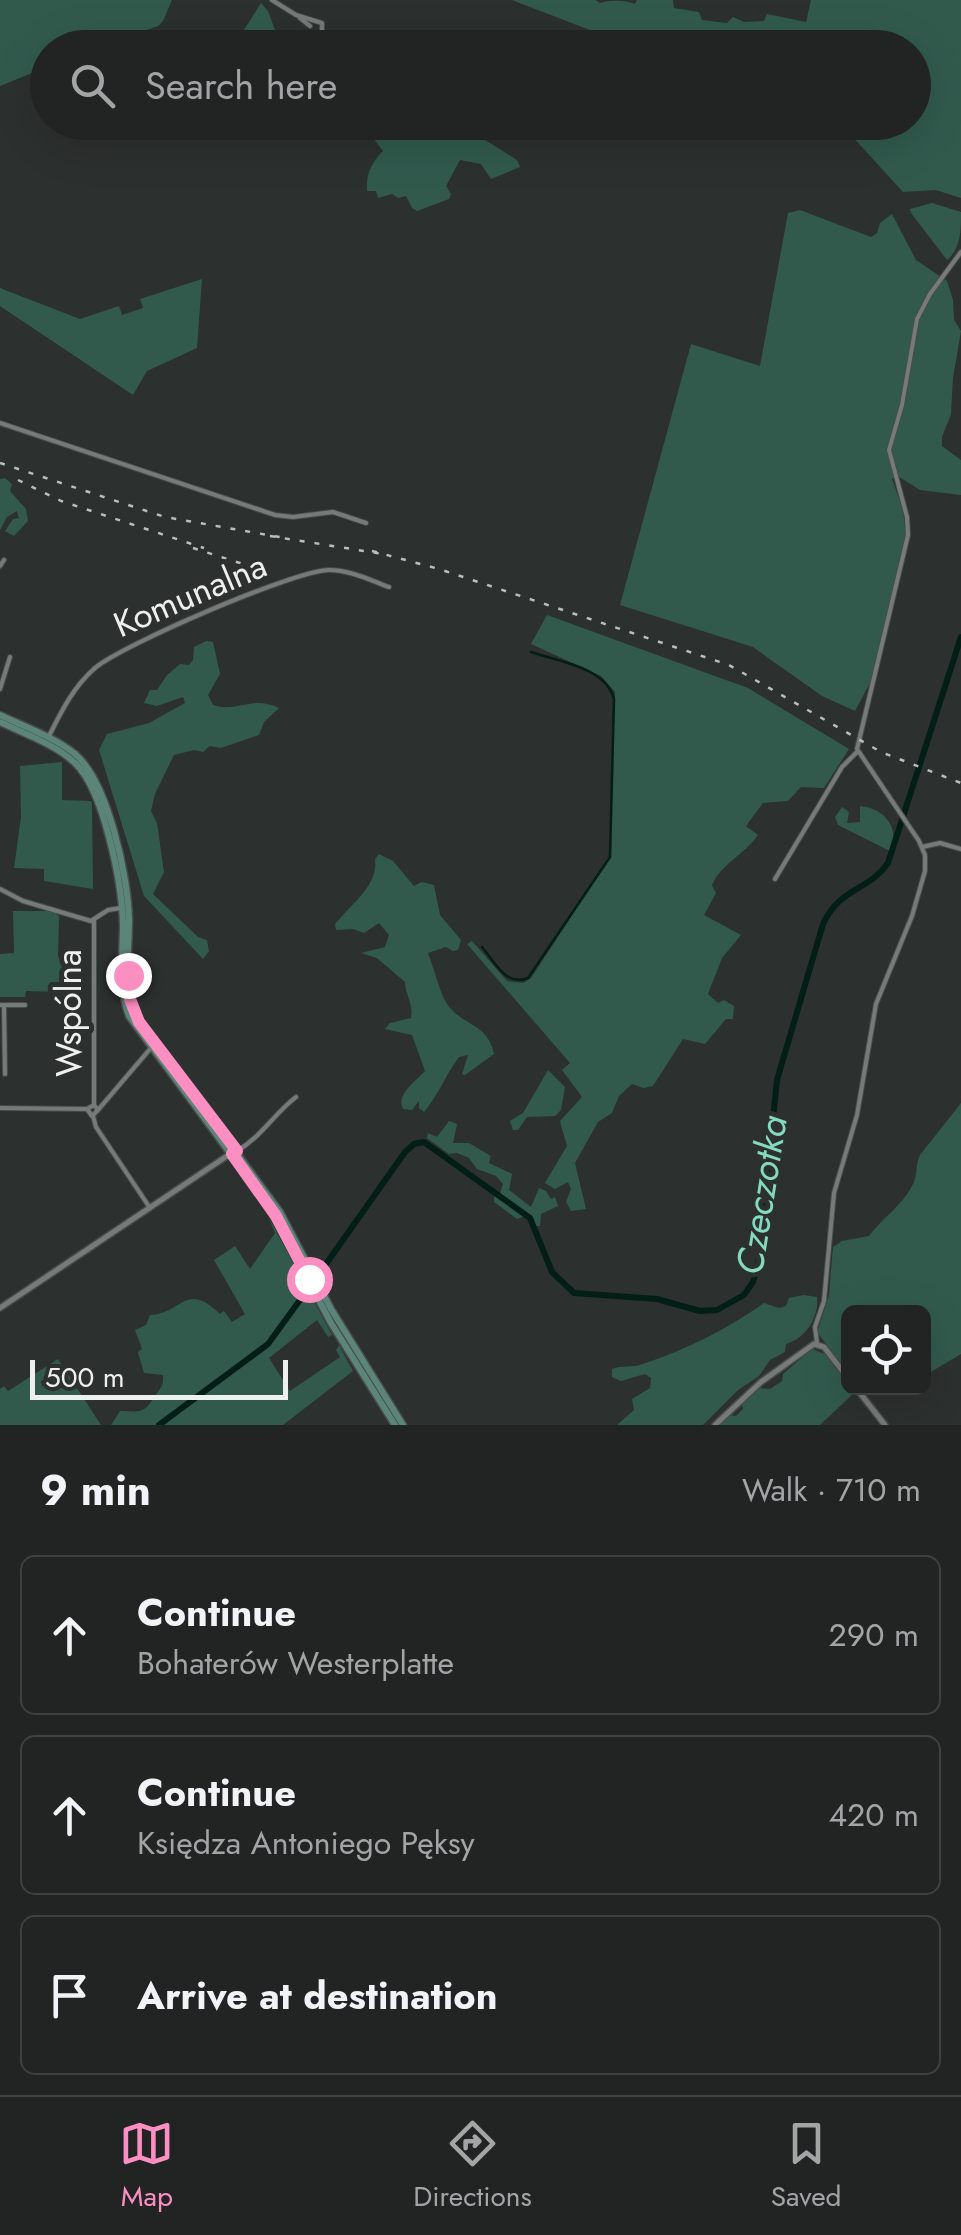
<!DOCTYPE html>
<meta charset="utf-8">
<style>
:root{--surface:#212423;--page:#292c2b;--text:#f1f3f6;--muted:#a2a4a6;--line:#3e4141;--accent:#fc8fc1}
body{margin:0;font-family:Jost,sans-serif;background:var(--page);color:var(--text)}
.controls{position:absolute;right:30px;bottom:30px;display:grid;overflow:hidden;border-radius:15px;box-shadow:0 10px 40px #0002}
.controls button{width:90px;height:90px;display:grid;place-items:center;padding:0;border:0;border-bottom:2px solid var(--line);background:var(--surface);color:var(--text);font:50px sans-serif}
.scale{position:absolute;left:30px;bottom:25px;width:258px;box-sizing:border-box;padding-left:10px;border:5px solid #eef0ef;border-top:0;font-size:28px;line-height:35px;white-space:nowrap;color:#eef0ef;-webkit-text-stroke:8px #2c302f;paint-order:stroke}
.stop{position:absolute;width:30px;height:30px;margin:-22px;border:8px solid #fc8fc1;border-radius:50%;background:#fff}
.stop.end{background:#fc8fc1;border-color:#fff;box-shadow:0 2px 10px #0008}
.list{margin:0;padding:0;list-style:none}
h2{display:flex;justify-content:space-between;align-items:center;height:130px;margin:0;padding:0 40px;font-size:42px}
h2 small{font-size:32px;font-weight:400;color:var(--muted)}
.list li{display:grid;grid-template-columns:65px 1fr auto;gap:30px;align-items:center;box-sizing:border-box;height:160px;margin:0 20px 20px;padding:0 20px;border:2px solid var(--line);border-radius:15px}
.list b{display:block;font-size:38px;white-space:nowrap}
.list p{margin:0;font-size:32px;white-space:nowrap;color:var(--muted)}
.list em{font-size:32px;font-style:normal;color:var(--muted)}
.icon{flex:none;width:55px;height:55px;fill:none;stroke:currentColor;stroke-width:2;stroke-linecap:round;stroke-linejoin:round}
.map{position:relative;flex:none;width:961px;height:1425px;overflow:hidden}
.search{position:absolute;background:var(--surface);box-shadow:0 10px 40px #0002;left:30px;right:30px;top:30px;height:110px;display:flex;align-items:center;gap:25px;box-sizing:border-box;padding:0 35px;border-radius:55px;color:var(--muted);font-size:38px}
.sheet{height:670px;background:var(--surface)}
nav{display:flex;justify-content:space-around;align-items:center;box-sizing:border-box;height:140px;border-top:2px solid var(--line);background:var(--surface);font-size:28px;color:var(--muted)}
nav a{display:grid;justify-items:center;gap:5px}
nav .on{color:var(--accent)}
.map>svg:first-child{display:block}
.green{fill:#315a4d}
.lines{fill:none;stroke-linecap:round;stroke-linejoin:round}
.stream{stroke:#031e17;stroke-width:2.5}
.river{stroke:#031e17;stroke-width:6}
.minor-casing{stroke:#484c4b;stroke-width:6}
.tertiary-casing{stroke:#484c4b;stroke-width:8}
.secondary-casing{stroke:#484c4b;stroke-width:9}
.minor{stroke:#767b79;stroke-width:4}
.tertiary{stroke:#767b79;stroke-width:5}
.secondary{stroke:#5c857a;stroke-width:6}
.rail{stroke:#bcbebd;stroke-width:2.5;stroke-dasharray:5 10;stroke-linecap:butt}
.route{stroke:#fc8fc1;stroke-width:12}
.labels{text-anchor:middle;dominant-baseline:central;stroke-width:10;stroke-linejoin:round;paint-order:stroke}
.street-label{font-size:35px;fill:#eef0ef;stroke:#2c302f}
.water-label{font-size:38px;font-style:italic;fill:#84dabf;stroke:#2c302f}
</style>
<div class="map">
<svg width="961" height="1425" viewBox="0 0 961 1425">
<rect width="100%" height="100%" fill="#2c302f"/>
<path class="green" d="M0,0h172l-9,21 -5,5 -60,21 -50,1 -1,19 -47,19z
M512,0h83l5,3c10,-3 25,-3 35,1l2,-4h36l1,8 25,4 3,8 25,3 6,-6 11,5 20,-1 3,-7 39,8 5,-22h150v198l-25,-8 -33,2 -63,-69 74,-1v-74h-223l-65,-4z
M261,3l7,8 7,19 23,17h-27l-27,-17z
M393,123h65l59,37 3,7 -29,12 -10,-15 -21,-4 -14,26 5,8 -2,5 -32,12 -5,-3 -6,-12 -8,2 -6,-4 -14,4 -2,-7h-9c-1,-17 4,-28 16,-40l-10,-13 1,-6 14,-1z
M932,203l29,9c0,18 0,37 -14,48l-36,-47 -1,-4z
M800,210l71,27 6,-4 3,-10 12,-9 24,46 31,21 6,19 1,20 7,11 -8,47 -2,36 -9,23v9l19,14v35l-41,-5 -24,-15 -4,4 11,31 3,26 -35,145 -16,30 -33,-15 -69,-49 -133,-42 71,-261 69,22 28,-153z
M202,279l-5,69 -50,23 -14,24 -133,-89v-18l80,31 39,-13 3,9 21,-7 -3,-9z
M5,478l7,6 -2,7 16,18 2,12 -14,15 -9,-5 8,-12 6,-1 -2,-7 -10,6 -7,13v-51z
M547,615l201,73 101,61 -25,39 -23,-1 -13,14 -25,2 -17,23 12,9c-13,19 -37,29 -46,50l4,8 -12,22 37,20 -19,23 -14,36 10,9 6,-3 10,6 -1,13h-7l-21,25 -22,-5 -30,47 -10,2 -11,-4 -13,12 -7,17 -14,9 -23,41 11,46 -15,2 -5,-9 5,-13 -3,-7 -13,7 -10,-6 22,-37 -7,-25 22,-24 -20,-27 8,-7 -103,-119 5,-3 35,40 16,2 8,-5 79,-121 5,-165 -14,-16 -70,-32z
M206,641l7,1 7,32 -12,21 5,10c26,8 36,-10 66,3l-15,14 -5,13 -38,13 -11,-2 -7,6 -9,-2 -20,5 -19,39 -4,17 6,12 7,49 -11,22 45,43 9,3 2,11 -6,8 -59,-63 -45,-146 8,-16 42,-11 36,-20 -2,-6 -26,9 -13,-3 6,-13h7l10,-15 13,-11 9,1 4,-5 1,-13z
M62,762v38l29,1 1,3 1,85 -49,-8v-12l-30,-1 7,-51 -1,-51z
M860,806c24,2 41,22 30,45l-52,-26 -3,-8 7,-10 7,5 -2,11 13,-1z
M379,854l14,7 21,25 8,-4 12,3 6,30 21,25 -3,10 -5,1 -7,-4 -18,6c6,15 11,38 19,51 15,22 41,19 47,50l-29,21 -3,-1 6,-19 -9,2c-14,19 -20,37 -35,55l-5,-4v-7l-7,9 -9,-1c-7,-15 12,-27 22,-38l-13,-36 -27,-6 5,-6 21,-5c3,-14 -6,-23 -6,-36l-28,-24 -16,-5 24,-6 4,-12 -10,-12 -15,10 -11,-4 -17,1 -1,-6c15,-19 44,-39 40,-65z
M13,911h40l6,5 -1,41 7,1v34l-39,-1 -1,6h-25v-43l14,-1z
M548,1070l17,17 -4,23 -6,6 -28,1 -9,13h-5l-3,-9 13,-8z
M961,1103v251l-37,22v-64h-76v61l-31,-41 12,-37 4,-48 9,-6 27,-5c14,-19 32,-29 43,-50 6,-10 3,-21 8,-31z
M449,1121l8,3 -4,19h16l22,13 -2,7 23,11 -3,16 22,17 8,-19 7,3 5,8 4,-2 3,9 -17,8 -1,12h-5l-7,-11 -11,4 -23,-17v-5l6,-3 3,-10 -7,-8 -19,-7 -8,-11 -12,-5 -8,1 -22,-16 1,-5 9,4z
M268,1216l64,119 -4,2 -11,-17 -48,38 21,33 50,-34 -4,-7 3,-5 14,26 -70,54h-172l9,-14c19,0 24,4 34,-14 6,-9 10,-10 9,-22l-19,-2 -6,-21 4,-3 -7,-19 11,-5 4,-10c32,-1 35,-35 70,-1l4,-3 8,11 13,-8 -31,-54 21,-14 15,23 25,-36z
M804,1295l13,2c2,21 -11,41 -31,47l-1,8 -15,8 -11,16 -21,14 -35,35h-86l17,-15 -2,-11 18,-11 1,-10 -6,-4 -24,7 -9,-4v-8c10,-4 20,-1 31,-5 44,-15 83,-34 121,-61l15,5 7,-2 3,-8z
M812,1349l13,5 30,38 -35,33h-101l10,-10 7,1 7,-7 -1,-6 17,-15 11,1 12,-8 1,-7z
M58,1359l43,66h-101v-36l4,-3 4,5z"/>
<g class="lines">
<path class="stream" d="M482,947c13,15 24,40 46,31l82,-121 4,-158c-7,-31 -56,-38 -83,-47"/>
<path class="river" d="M319,1274l86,-122 9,-8 10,-2 106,76 22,54 22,21 83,6 43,12 17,-1 27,-15 9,-13 5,-16 19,-186 46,-156c17,-37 46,-33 65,-61l73,-226
M159,1425l109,-81 40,-55"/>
<defs>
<path id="minor" d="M272,0l24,15 26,8v10l-9,1
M300,18l10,8
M304,48l8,-13
M0,423l275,92 18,2 40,-5 33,11
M0,566l4,-6
M0,689l10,-32
M48,738c13,-26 25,-51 47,-70 27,-23 200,-98 234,-98 21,0 41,10 60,17
M922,847l18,-4 21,6
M775,879l67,-112 16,-16
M0,889l23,12 68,20 17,-11 13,-2
M0,1005h25
M4,1005l1,69
M94,1105l-7,4 5,7 6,-6 -4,-5v-185
M0,1108l85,1
M98,1110l52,-61
M93,1116l3,11 54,81
M237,1151c24,-14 37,-37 59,-54
M817,1343l-2,-16 9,-26 10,-108 23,-78 19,-111 36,-88 13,-45v-16l-6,-14 -62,-92 51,-214 -1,-18 -18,-67 13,-45 15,-86 13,-25 31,-42"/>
<path id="tertiary" d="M0,1308l230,-154
M856,1388l29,37
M715,1425l46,-43 53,-38 10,3 24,31"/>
<path id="secondary" d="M0,715c25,12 54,22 75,39 33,28 53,122 54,165 0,33 -6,68 8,99l143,194 51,97 72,116
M0,722c25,12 55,22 75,41 29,27 47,121 48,161 0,31 -5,63 6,92l138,187 64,120 64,102"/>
</defs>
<use href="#minor" class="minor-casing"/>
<use href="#tertiary" class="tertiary-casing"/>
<use href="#secondary" class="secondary-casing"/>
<use href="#minor" class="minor"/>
<use href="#tertiary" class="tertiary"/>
<use href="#secondary" class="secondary"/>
<path class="rail" d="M0,463l165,54 120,21
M18,480l43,21 143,47
M270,536l113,18
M193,548l84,27
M372,551l67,18 290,96 152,87 80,31"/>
</g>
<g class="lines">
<path class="route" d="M128,975l2,24 9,23 98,129 -5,3 44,62 33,63"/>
</g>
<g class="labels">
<g class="street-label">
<text transform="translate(190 595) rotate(-23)">Komunalna</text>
<text transform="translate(69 1013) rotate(-90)">Wspólna</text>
</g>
<g class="water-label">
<text transform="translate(761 1195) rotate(-81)">Czeczotka</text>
</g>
</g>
</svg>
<div class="controls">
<button><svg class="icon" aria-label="locate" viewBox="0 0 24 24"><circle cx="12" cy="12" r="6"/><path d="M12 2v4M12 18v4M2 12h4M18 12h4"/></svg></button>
</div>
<div class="scale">500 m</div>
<div class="stop" style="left:309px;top:1279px"></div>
<div class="stop end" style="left:128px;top:975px"></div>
<div class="search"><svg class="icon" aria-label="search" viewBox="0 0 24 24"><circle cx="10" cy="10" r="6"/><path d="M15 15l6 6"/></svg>Search here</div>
</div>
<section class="sheet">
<h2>9 min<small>Walk · 710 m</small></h2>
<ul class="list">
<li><svg class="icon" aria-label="ahead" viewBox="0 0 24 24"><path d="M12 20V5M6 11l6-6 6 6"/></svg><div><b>Continue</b><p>Bohaterów Westerplatte</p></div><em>290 m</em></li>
<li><svg class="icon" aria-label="ahead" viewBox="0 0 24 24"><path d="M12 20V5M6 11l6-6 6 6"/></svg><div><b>Continue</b><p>Księdza Antoniego Pęksy</p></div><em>420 m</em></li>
<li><svg class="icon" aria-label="arrive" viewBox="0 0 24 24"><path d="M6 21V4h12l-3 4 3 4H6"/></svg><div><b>Arrive at destination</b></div></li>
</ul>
</section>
<nav>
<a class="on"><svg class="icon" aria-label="map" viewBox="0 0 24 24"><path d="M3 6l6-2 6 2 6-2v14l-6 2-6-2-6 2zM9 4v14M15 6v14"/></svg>Map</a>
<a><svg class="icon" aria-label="directions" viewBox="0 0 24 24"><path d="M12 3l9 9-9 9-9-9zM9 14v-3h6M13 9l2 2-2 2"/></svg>Directions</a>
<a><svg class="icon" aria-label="saved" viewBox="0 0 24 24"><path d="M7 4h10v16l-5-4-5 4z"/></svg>Saved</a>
</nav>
